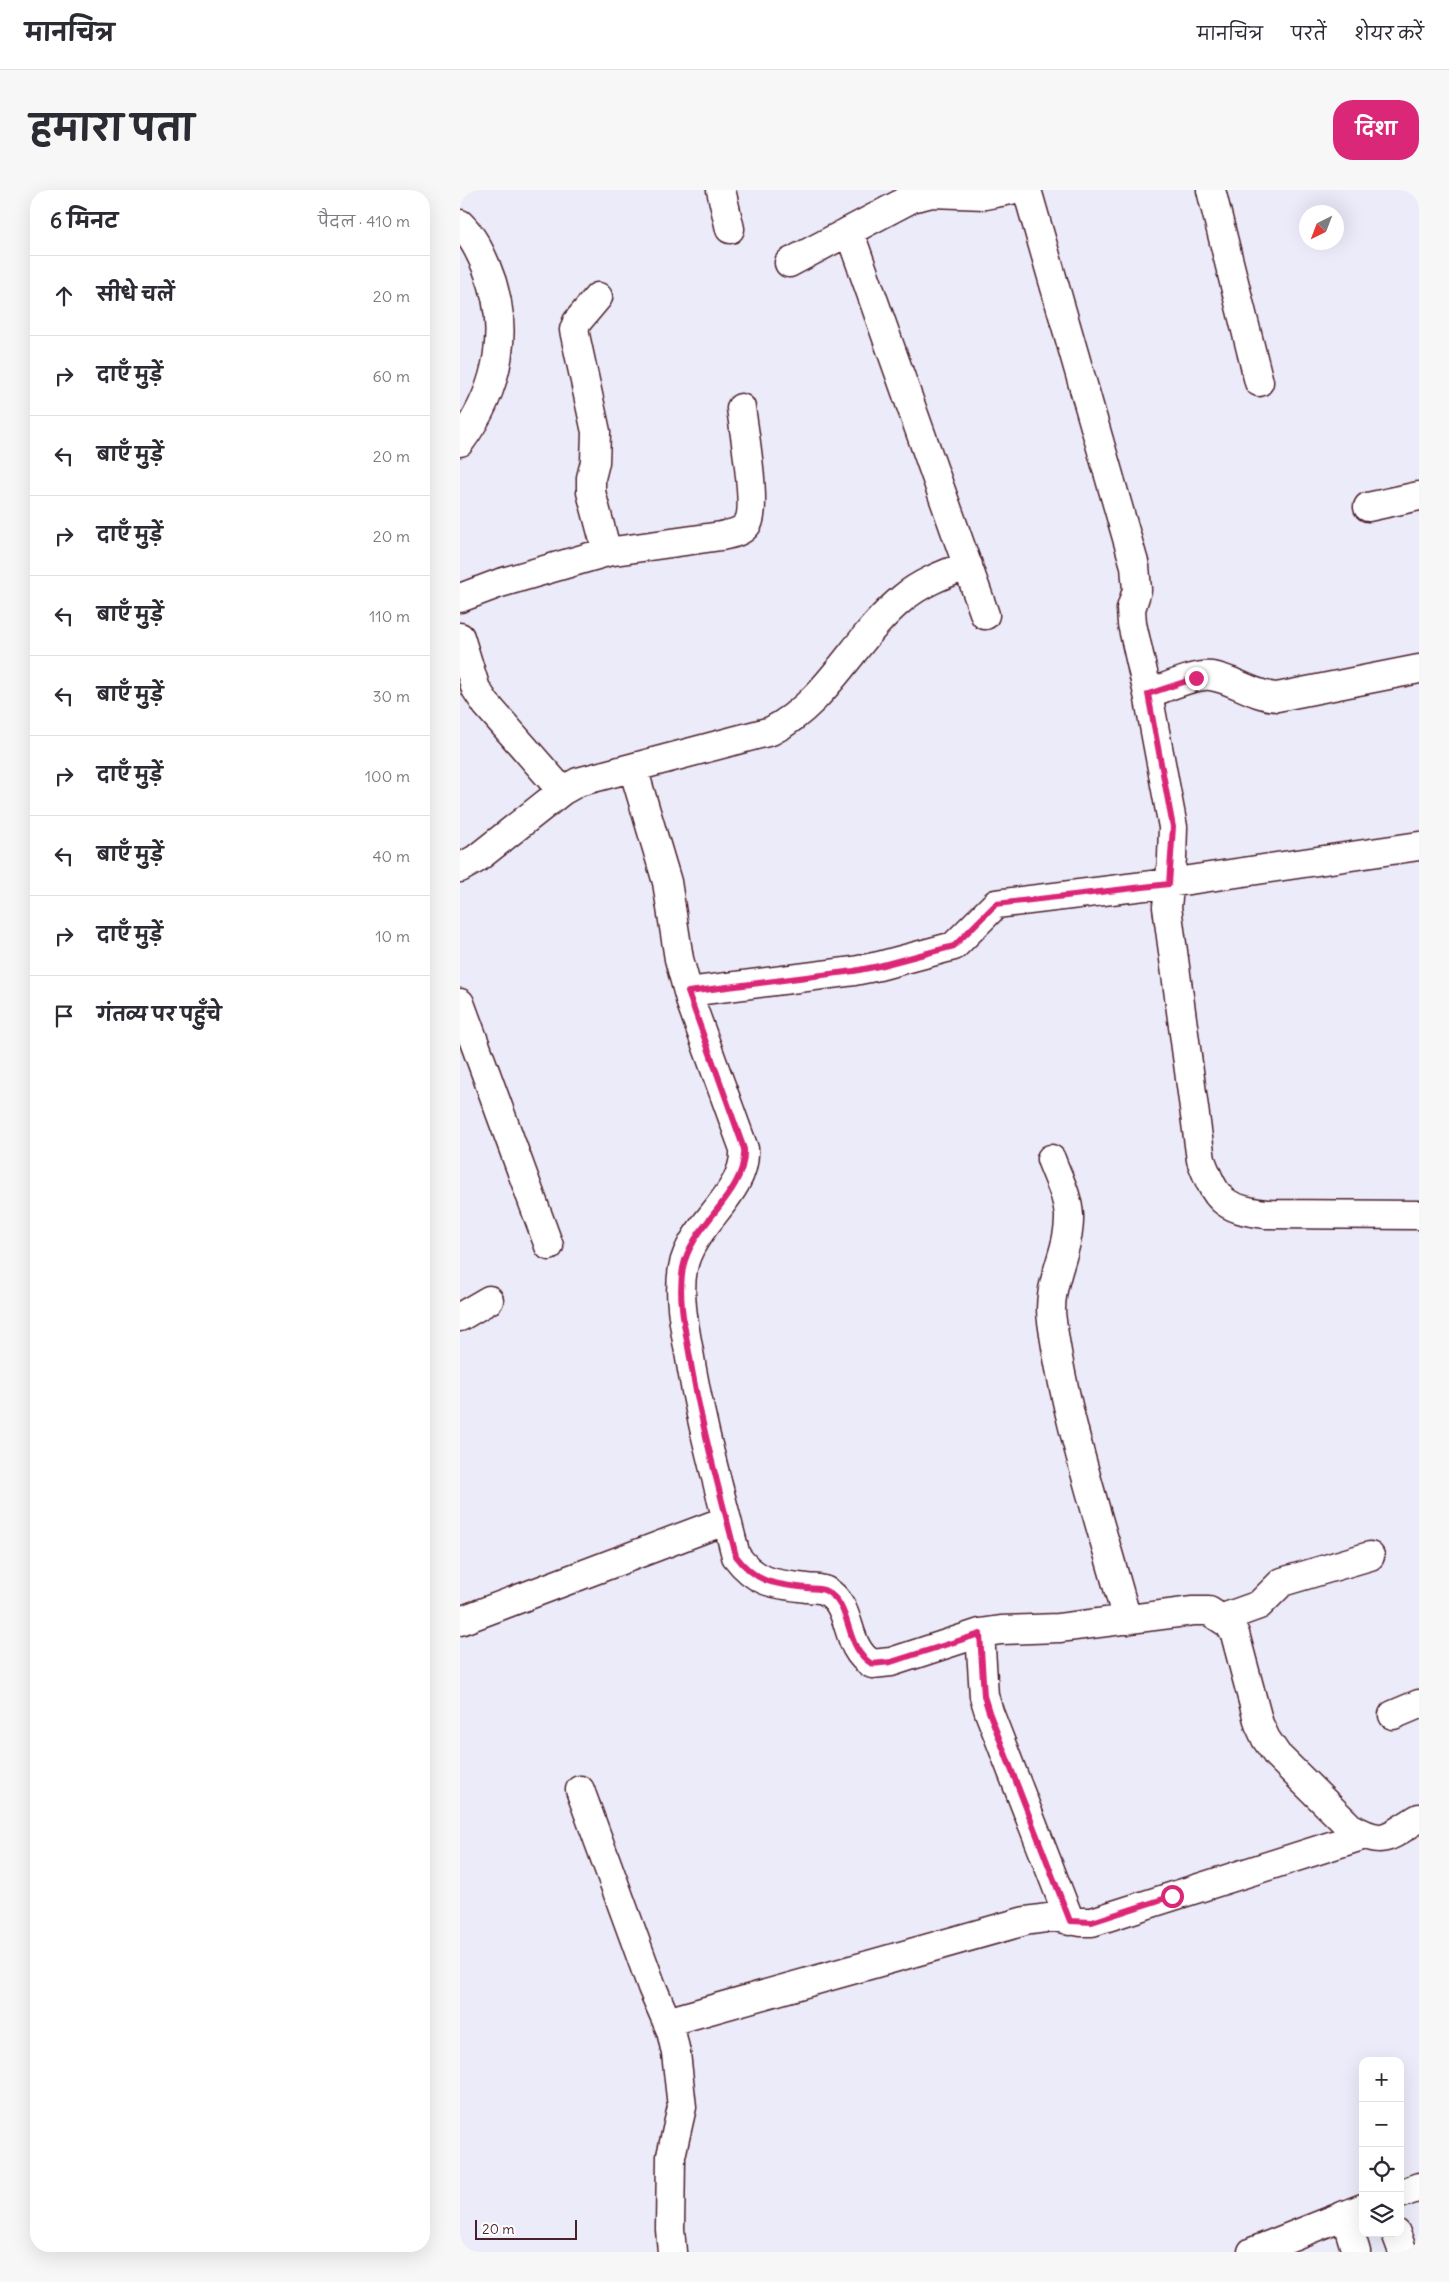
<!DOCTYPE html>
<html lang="hi">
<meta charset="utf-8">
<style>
:root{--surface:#fff;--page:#f7f7f7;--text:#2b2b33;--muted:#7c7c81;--line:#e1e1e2;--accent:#db2777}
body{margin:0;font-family:Delius,"Playpen Sans Deva",sans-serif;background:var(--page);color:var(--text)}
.controls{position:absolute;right:15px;bottom:15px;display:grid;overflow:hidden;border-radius:10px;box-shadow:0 5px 20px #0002}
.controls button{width:45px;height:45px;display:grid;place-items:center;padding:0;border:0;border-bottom:1px solid var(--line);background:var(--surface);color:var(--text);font:25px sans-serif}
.compass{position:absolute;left:839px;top:15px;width:45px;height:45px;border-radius:50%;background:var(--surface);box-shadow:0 5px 20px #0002;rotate:222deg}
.scale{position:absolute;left:15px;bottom:12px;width:102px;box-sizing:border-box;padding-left:5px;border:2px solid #4a1f2b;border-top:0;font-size:14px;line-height:18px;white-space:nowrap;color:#4a1f2b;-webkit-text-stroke:4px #fff;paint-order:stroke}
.stop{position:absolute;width:15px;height:15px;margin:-11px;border:4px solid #db2777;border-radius:50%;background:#fff}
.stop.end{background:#db2777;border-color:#fff;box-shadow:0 1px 5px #0008}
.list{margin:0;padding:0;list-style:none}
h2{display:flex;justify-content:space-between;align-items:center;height:65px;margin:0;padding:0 20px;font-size:21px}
h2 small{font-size:16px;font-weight:400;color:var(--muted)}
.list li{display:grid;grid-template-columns:32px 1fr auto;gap:15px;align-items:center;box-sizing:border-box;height:80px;padding:0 20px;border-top:1px solid var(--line)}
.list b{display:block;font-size:19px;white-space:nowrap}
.list em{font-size:16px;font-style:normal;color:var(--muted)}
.icon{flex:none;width:28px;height:28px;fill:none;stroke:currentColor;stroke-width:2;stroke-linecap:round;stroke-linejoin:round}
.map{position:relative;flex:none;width:959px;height:2062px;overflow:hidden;border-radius:20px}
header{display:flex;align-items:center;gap:30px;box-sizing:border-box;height:70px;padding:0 25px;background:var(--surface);border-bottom:1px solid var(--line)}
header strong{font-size:24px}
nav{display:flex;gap:28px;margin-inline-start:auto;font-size:18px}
.intro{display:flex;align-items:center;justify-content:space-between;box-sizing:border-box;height:120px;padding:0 30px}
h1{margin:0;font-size:35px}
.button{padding:12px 22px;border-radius:20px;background:var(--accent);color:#fff;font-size:18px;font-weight:700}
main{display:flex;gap:30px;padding:0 30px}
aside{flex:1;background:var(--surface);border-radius:20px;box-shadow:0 5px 20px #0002}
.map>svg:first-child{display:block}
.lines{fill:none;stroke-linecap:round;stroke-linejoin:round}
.minor-casing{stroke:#4a1f2b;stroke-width:31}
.tertiary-casing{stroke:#4a1f2b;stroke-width:31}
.minor{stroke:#fff;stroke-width:28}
.tertiary{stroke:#fff;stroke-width:28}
.route{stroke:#db2777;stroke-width:6}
</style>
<header>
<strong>मानचित्र</strong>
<nav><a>मानचित्र</a><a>परतें</a><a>शेयर करें</a></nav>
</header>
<div class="intro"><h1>हमारा पता</h1><a class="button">दिशा</a></div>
<main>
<aside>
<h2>6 मिनट<small>पैदल · 410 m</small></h2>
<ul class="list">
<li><svg class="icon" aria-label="ahead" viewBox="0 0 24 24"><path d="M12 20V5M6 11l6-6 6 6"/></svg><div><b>सीधे चलें</b></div><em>20 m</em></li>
<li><svg class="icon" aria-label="right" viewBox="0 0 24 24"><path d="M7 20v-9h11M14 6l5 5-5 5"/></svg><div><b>दाएँ मुड़ें</b></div><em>60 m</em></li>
<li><svg class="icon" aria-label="left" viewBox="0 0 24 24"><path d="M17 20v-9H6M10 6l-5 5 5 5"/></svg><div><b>बाएँ मुड़ें</b></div><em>20 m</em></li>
<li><svg class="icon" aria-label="right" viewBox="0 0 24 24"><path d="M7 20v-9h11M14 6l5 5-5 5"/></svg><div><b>दाएँ मुड़ें</b></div><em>20 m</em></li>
<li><svg class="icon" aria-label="left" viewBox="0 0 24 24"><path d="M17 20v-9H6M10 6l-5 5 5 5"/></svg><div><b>बाएँ मुड़ें</b></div><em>110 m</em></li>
<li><svg class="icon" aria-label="left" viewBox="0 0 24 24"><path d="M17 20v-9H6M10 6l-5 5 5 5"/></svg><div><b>बाएँ मुड़ें</b></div><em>30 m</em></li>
<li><svg class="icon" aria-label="right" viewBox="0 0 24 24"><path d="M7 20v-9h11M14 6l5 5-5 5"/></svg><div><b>दाएँ मुड़ें</b></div><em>100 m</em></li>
<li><svg class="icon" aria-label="left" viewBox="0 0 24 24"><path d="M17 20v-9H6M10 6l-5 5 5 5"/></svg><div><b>बाएँ मुड़ें</b></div><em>40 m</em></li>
<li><svg class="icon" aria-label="right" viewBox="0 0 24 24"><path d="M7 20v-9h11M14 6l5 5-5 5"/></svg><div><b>दाएँ मुड़ें</b></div><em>10 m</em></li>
<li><svg class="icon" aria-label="arrive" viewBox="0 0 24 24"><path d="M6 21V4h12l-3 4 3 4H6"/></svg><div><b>गंतव्य पर पहुँचे</b></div></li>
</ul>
</aside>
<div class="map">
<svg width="959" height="2062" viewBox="0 0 959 2062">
<rect width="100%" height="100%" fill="#ecebfa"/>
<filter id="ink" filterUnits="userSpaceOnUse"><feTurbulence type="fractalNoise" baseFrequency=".02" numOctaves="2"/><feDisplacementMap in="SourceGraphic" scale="10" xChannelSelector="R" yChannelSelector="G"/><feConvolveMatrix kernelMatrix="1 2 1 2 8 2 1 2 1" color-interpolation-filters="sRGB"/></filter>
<g filter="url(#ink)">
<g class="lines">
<defs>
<path id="minor" d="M261,0l9,39
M567,0l108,376 2,24 -6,19 1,15 16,70 25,133 -1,31 -5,49 34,253c15,39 21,49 65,54l153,1
M751,0l48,192
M0,34c13,13 19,26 26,42 26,61 13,124 -26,176
M389,41l136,384
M329,73l123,-65 20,-5 53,2 26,-5
M138,107l-21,25 -3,8 22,102 -1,30 -4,16v14l16,60
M908,317l51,-11
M0,408l40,-15 107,-31 114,-16c10,-2 22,-4 27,-13 9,-15 -4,-94 -7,-115
M0,447l16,52 10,15 76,87
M688,504c17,-6 46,-20 63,-18 23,3 42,20 66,21l142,-28
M173,578l34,114 12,77 12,44 53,146c3,45 -53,75 -61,119 -5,27 1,57 6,84 11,69 30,136 47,204 21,28 39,28 71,32 6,1 14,0 19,3 28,15 17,56 46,73l19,-2 89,-29 21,-3 58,-2 134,-17h16l20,13 6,10 24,90 7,15 11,16 73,72c35,20 37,10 69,-9
M0,678l16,-9 86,-68 16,-9 193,-51c57,-29 84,-94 132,-133 19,-16 42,-24 65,-33
M228,802l166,-21 25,-5 75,-20 42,-42 173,-21 250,-37
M0,813l89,243
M591,969c7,19 17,37 18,57 1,36 -23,68 -17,105 14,101 48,200 75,299
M0,1127l29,-17
M763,1428l36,-13 23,-23 88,-26
M0,1431l267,-101
M520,1443l4,63 5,16 81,209
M933,1525l26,-11
M120,1600l72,197 19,44 5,22 6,54 -11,49 -1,73 2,23
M207,1832l358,-101 29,-4 27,5h11l273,-87
M885,2025l11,37
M936,2043l7,19"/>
<path id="tertiary" d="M940,2004l19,-7
M792,2062l111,-44"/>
</defs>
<use href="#minor" class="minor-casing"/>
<use href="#tertiary" class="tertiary-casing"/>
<use href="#minor" class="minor"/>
<use href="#tertiary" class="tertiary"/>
</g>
</g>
<g class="lines" filter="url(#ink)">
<path class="route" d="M712,1706l-80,26 -22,-1 -81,-209 -5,-16 -4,-62 -89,28 -19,2c-29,-17 -18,-58 -46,-73 -5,-3 -13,-2 -19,-3 -32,-4 -50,-4 -71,-32 -17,-68 -36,-135 -47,-204 -5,-27 -11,-57 -6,-84 8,-44 64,-74 61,-119l-56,-157 166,-21 25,-5 75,-20 42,-42 173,-20 4,-57 -25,-133 48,-16"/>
</g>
</svg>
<div class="controls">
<button>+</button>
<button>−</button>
<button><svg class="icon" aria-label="locate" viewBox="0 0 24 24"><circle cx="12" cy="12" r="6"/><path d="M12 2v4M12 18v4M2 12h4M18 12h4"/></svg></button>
<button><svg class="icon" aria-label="layers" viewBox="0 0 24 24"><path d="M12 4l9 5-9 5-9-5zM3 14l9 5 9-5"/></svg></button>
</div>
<svg class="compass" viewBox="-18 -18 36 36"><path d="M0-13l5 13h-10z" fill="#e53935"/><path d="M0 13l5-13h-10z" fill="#7c7c81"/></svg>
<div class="scale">20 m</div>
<div class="stop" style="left:712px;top:1706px"></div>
<div class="stop end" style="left:736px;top:488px"></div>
</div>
</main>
